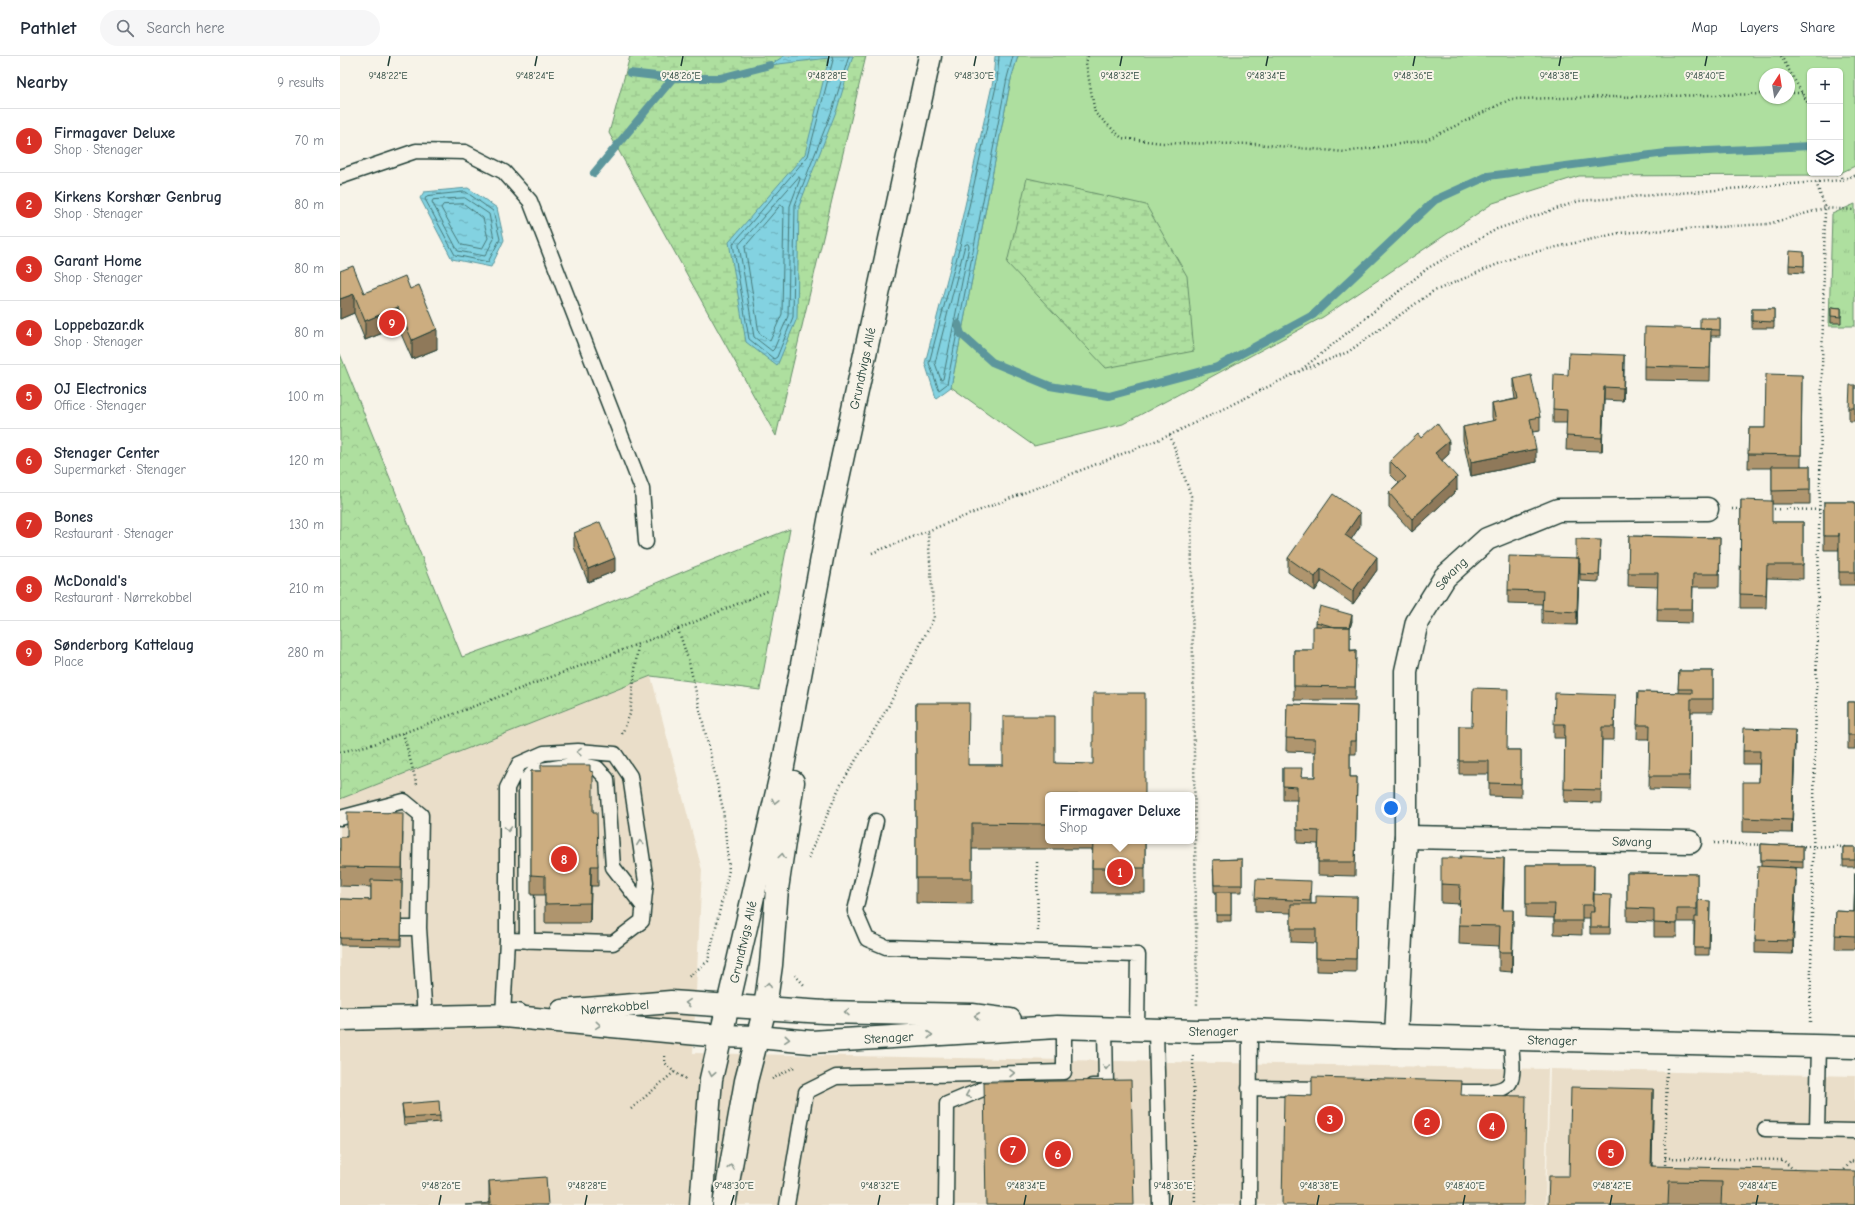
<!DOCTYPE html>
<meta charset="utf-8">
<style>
:root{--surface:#fff;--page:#f6f6f7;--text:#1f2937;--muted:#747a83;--line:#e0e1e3;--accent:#d93025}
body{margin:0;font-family:"Comic Neue",sans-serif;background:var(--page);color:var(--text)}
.controls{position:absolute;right:12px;top:12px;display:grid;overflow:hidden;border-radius:6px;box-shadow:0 1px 3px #0004}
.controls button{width:36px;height:36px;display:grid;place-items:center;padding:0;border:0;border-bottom:1px solid var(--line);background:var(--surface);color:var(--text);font:20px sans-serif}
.compass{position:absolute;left:1419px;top:12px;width:36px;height:36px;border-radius:50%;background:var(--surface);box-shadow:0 1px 3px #0004;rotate:12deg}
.you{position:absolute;left:1051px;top:752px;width:14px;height:14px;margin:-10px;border:3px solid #fff;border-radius:50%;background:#1a73e8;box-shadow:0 0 0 6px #1a73e833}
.badge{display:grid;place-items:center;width:26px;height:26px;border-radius:50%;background:var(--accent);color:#fff;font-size:13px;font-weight:700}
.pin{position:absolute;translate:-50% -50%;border:2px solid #fff;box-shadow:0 1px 4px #0006}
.popup{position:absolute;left:705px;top:736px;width:150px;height:52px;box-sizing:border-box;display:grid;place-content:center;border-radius:6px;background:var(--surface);filter:drop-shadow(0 1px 3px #0005);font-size:13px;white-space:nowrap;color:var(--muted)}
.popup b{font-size:15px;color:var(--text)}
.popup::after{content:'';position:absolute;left:50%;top:100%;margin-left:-8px;border:8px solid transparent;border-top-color:var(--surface)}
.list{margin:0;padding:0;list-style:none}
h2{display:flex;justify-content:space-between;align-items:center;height:52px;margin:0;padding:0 16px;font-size:17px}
h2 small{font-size:13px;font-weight:400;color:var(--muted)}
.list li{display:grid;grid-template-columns:26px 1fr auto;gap:12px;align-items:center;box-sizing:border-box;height:64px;padding:0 16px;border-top:1px solid var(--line)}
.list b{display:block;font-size:15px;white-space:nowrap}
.list p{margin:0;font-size:13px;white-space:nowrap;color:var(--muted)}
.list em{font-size:13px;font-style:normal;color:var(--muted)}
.icon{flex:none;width:22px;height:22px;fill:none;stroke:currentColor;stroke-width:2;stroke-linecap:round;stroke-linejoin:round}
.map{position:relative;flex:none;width:1515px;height:1149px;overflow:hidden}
header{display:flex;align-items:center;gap:24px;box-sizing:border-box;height:56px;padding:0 20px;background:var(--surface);border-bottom:1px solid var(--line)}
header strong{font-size:19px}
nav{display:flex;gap:22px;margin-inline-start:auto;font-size:14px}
.search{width:280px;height:36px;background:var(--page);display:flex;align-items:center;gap:10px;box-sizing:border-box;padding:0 14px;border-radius:22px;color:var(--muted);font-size:15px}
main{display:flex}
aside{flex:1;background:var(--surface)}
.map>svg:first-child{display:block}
.built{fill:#eadec9}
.green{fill:#aedf9f;stroke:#668e6a;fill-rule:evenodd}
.forest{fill:url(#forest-crowns);stroke:#668e6a}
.wetland{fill:url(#wetland-marsh);stroke:#668e6a}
.park{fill:url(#park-tufts);stroke:#668e6a}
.water{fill:url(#water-ripples);stroke:#5b969c}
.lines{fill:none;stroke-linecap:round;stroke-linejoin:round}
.shore{stroke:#477979;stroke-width:1}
.stream{stroke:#5b969c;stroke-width:8}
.lane-casing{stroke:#1f3d34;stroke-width:17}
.street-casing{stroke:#1f3d34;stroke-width:25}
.secondary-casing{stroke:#1f3d34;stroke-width:25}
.path{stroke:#1f3d34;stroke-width:2.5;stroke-dasharray:1 3;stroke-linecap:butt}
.lane{stroke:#f7f3e8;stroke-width:14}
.street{stroke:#f7f3e8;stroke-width:22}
.secondary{stroke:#f7f3e8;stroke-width:22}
.wall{fill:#af956e;stroke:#1f3d34}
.shaded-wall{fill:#8f795a;stroke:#1f3d34}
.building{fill:#ccad80;stroke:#1f3d34}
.oneway{stroke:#8b988e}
.ticks{fill:none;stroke:#1f3d34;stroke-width:1.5}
.labels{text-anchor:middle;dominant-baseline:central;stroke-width:4;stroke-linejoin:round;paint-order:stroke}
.street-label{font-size:13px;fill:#1f3d34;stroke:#f7f3e8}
.ticks-label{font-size:10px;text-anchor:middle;fill:#1f3d34;stroke:#f7f3e8;stroke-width:4;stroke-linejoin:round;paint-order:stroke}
</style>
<header>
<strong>Pathlet</strong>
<div class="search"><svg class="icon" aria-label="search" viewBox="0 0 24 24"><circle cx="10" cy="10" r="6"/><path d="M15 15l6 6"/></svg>Search here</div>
<nav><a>Map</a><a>Layers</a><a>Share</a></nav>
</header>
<main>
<aside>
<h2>Nearby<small>9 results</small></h2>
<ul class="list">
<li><span class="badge">1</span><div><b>Firmagaver Deluxe</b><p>Shop · Stenager</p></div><em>70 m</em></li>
<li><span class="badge">2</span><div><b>Kirkens Korshær Genbrug</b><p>Shop · Stenager</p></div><em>80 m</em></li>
<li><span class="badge">3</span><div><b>Garant Home</b><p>Shop · Stenager</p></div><em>80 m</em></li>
<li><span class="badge">4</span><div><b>Loppebazar.dk</b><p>Shop · Stenager</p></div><em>80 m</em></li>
<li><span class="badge">5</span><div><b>OJ Electronics</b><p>Office · Stenager</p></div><em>100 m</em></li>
<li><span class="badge">6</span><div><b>Stenager Center</b><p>Supermarket · Stenager</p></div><em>120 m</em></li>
<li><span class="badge">7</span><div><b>Bones</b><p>Restaurant · Stenager</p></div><em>130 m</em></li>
<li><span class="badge">8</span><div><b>McDonald's</b><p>Restaurant · Nørrekobbel</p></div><em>210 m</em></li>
<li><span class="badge">9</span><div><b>Sønderborg Kattelaug</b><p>Place</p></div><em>280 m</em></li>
</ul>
</aside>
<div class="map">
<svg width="1515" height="1149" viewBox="0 0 1515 1149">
<defs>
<pattern id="forest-crowns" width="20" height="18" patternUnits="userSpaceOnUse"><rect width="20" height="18" fill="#aedf9f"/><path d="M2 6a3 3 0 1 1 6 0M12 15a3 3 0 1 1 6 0" fill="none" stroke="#95c08a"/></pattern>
<pattern id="wetland-marsh" width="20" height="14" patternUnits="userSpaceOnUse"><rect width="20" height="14" fill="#aedf9f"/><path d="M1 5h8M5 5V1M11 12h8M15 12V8" fill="none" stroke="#95c08a"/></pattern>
<pattern id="park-tufts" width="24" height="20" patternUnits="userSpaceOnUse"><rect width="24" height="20" fill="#aedf9f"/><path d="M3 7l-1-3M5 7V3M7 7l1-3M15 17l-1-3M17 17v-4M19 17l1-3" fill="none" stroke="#95c08a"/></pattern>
<pattern id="water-ripples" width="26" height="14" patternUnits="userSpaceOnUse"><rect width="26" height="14" fill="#83d2e1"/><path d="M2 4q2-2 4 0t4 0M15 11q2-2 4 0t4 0" fill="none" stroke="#6bacb7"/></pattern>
</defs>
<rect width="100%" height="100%" fill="#f7f3e8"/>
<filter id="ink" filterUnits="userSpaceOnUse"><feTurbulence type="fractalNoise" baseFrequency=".025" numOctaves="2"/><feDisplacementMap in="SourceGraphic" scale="8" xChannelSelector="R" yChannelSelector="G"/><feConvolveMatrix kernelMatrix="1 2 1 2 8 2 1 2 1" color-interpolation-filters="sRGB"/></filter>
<g filter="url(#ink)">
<path class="built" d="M311,620l51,194 -9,183 855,16 -3,136h-1205v-406z
M1210,1013l305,7v129h-309z"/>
<path class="green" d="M678,0h837v110l-19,9 -257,1 -86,27 -170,114 -200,107 -89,22 -83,-59 60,-308zM1470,15h30v102h-30zM1425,18h24v24h-24z"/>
<path class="forest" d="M0,298l122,303 120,-43 110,-46 98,-39 -30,161 -109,-14 -311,123z"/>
<path class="wetland" d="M290,0h236l-90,380 -167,-303z
M687,122l119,27 41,71 7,75 -88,17 -99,-105z"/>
<path class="park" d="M1515,148v122h-26l3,-112z"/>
<path class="water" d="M444,0h69l-16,53 -38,97 -2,112 -20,48 -31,-24 -17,-100 76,-88 24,-96 -59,7z
M655,0h23l-7,23 -60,308 -15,11 -11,-35 32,-122 36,-160z
M128,132l29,20 7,32 -13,27 -39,-8 -32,-61 4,-6z"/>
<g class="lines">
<path class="shore" d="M492,0l1,4 -25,96 -75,88 16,95 25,20 3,-2 16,-40 2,-112 38,-97 16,-52
M659,0l-2,26 -36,160 -32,121 10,27 8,-6 60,-306 6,-22
M459,121l1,2 -10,27 -2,110 -14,33 -2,2 -18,-14 -15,-92z
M126,136l27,19 7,28 -12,23 -33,-7 -30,-56 2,-3z
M125,142l24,16 5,25 -9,17 -27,-5 -26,-49 1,-2z
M124,148l19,14 5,20 -6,11 -20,-4 -21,-37 2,-3z
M441,149l3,2 -2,107 -12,27 -11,-8 -14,-86z
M628,188l1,2 -26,133 -2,1 -6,-17 30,-118z"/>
<path class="stream" d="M290,17l43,5h47l50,-13
M254,117l79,-95
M618,268l3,10 31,28 58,24 59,10 108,-29 96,-52 122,-115 53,-24 178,-23 144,-7"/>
<defs>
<path id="lane" d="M0,121l76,-26 49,1 39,20 26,29 112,288 4,53
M0,762l64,-17 17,14 -2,113
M536,765l-21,90 12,28 19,8 252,8 -1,74
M42,872h37l6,90
M187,885l-1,-161 9,-9 44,-7 18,4 10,11 6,88 30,39
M163,960l4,-76 106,3 29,-22 4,-39 -16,-106 -15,-22 -37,-3 -34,2 -25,11 -12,24v152
M816,973l4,176
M752,1030h14l-1,-58
M909,1032l82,1
M1104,1035c15,0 58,6 66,-9 5,-9 1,-32 1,-43
M1425,1073l90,2
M1477,1074l2,-84
M447,1149l19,-113 30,-15 228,-5v-45
M606,1149l1,-101 36,-15 18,-1
M909,1149l1,-175"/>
<g id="street">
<path id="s1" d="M1066,781l284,5"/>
<path id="s2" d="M1056,980l10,-199v-166l11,-49 28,-45 42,-38 71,-29 149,-1"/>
</g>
<g id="secondary">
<path id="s3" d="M222,955l109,-9 153,10 148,3 38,5"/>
<path id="s4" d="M163,960l217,20 38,1 53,5 246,-15 140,4 53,-1 146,6 459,11"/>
<path d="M0,963l178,-4"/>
<path id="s5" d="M361,1149l10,-126 72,-313 47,-251 100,-459"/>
<path d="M384,1149l22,-124 19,-73 6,-43 6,-76 16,-107"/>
</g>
</defs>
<use href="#lane" class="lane-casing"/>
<use href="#street" class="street-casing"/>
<use href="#secondary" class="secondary-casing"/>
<path class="path" d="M748,0l-2,7 9,50 27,25 40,5 94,1 89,8 81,-12 85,-41 254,-5
M1441,0l29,51
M1449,37h13
M1500,117l2,7
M962,313l126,-101 69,-39 82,-28 263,-21 13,-5
M830,379l21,61 6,511
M1392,453h11
M1430,453l57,1
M532,497l298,-118 128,-63 50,-20 84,-60 85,-36 102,-23 149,-9 57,-16 30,2
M338,573l11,33 34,147 6,61 -21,91 -21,17
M63,677l14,52
M282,678l8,-20 8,-70
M0,696l34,-8 304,-115 92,-39
M1374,787l51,2
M1456,790l51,1
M468,802l32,-72 47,-77 47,-91 -6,-86
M697,806l1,70
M455,919l9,10
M1470,966l15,-814 -9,-26
M325,1000v7l9,9 12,7
M853,1000l2,149
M432,1023l24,-13
M291,1053l43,-37
M1325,1102l118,2 13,12
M1325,1113l2,-103
M1502,1117l9,-12 4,1"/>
<use href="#lane" class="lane"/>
<use href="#street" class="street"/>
<use href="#secondary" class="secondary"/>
</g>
<path class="wall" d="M1464,196v21l-15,-1v-7z
M0,215l24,22 46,-4 27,60 -25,10 -14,-32 -33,13 -11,-27 -14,6z
M1491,251l10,1v15h-10z
M1412,253h22v19h-22z
M1380,262v18h-9l-1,45 -66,-1v-14l56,-37z
M1284,313l-1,32 -19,-1 -2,51 -36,-1 1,-27h-14v-14l15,-34z
M1462,319l-1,91h9v38h-38v-36h-24l1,-40h16z
M1174,323l26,38v14l-8,1 4,30 -65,14 -8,-36v-13l30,-6 -1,-4v-13l23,-5 -1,-7z
M1515,329v36h-6v-13z
M1081,382l28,16 -7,6 15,30 -45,42 -23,-25v-14l10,-10 -9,-9v-13z
M1401,444l31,22h31v57l-36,-1 -1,30h-26z
M1484,446h31v83h-16v-38v3h-15z
M1020,470l-9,13 26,31 -24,34 -32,-22 -6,9 -27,-19v-14z
M234,477l41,38 -27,11 -14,-35z
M1289,480l91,2 -1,49h-26l-1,36 -35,-1 1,-35 -30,-1z
M1261,484l-2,42 -19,-1v-11h-1l-2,55 -35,-1v-20l-34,-1v-13l68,-32z
M1012,565l-2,7v22h6l-1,50h-61v-50h19l3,-24v-4z
M1339,615h34v41h-22l-1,78 -41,-1 1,-50h-13l1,-47 40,1z
M1275,639l-1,45h-12l-1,63 -37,-1 1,-64h-11v-14z
M1508,646h7v47h-7z
M576,647l52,62h35l52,-2 90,32h-97v46h97v52h-53v-44h-120v55l-56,-1z
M947,648l70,2 -1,48h-6v23h7l-2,99 -37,-1v-31l-21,-1v-43h-14v-32l19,9h13v-25l-29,-1z
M1119,670l49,24h13v47l-32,-1v-22h-30z
M1455,687l-3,90 -49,-1v-14l16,-36v-18h-16v-13z
M191,715h59l3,41 5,54v20h-7l-1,37h-45v-28h-14z
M63,776l-2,114 -61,-1v-46l31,1v-13l-31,-1v-49h7z
M1421,788l42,2v22l-14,-1 7,14 -3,73 -38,-1v-13l6,-74z
M1503,791h12v20h-12z
M902,803v33h-11v29h-15v-29h-2l-1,-32z
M1186,809h68v47l17,-17 -1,39h-20v-16h-8v17l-28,-1v-16l-28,-1z
M1287,817l70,1v43h1l12,-16 -1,54h-15v-33h-17v15h-23v-15l-27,-1z
M1515,818v75h-20l1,-38 18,1z
M1164,821l-1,33 10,20 -1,42 -13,-1v-25l-40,-2 1,-40 -19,-1v-19z
M971,838v10h5l41,-7 -1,75 -40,-1v-28l-25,-1v-29l-36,-1v-14z
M62,1048l38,12v6l-36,3z
M1313,1058l-1,52 203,39h-307l21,-29z
M149,1125l59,24 -59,-2z"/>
<path class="shaded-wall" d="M14,238v19l-14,6v-20z
M58,251v20l-33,13v-19z
M97,273v20l-25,10v-19z
M1284,299v14l-1,32v-13z
M1264,331v13l-2,51v-13z
M1109,385v13l-14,13v-14z
M1196,393v13l-65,14v-14z
M1117,421v13l-45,42v-13z
M1020,457v13l-15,23v-14z
M1037,501v13l-24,34v-13z
M275,502v13l-27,11v-13z
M1239,502v14l-2,53v-13z
M981,513v13l-6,9v-14z
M1012,559v6l-2,7 -2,2z
M1455,674v13l-3,90v-13z
M1164,802v19l-2,53v-20z
M251,810v20l-1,37v-20z
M1456,812v13l-3,73v-13z
M1173,854v20l-1,42v-20z
M1313,1033v25l-2,78v-26z"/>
<path class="building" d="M1450,195l14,1v14l-15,-1z
M13,210l11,27 41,-17 5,13 9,-4 18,44 -25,11 -14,-33 -33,14 -11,-27 -14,5v-28z
M1491,251l10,1v9l-10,-1z
M1412,253h22v13l-22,-1z
M1360,262h20v12l-20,-1z
M1305,271l66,2 -1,39 -66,-2z
M1229,297l55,2 -1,33 -19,-1 -2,51 -36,-2 1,-26 -14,-1 1,-35 14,1z
M1426,318l36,1 -1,80 -53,-1 1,-26h16z
M1191,319l9,42 -10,2 6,30 -65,13 -8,-35 33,-7 -4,-16 26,-5 -4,-20z
M1510,329h5v23h-6z
M1097,367l12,18 -14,12 22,24 -45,42 -23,-26 17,-16 -16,-16 28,-27 3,4z
M1432,410h38v24l-38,1z
M993,438l27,19 -15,22 32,22 -24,34 -32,-22 -6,8 -27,-19z
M1401,444l31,1v21h31v43h-36l-1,30 -26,-1z
M1484,446h31v70h-16v-39v3h-15z
M260,466l15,36 -27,11 -14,-36z
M1289,480l91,2 -1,36h-26l-1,35h-35l1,-36h-30z
M1236,483l25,1 -2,35 -19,-1v-11h-1v-5h-3z
M1169,500l70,2 -2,54 -35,-2 1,-19 -35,-1z
M980,550l32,9 -3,12h-14l-19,-5z
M973,570l37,1v24l6,-1 -1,37 -61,-1v-36h19z
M1339,615h34v28h-22l-1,77h-41l1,-51h-13l1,-33 54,1v-4h-14z
M1133,632l35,1 -1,61h14v34l-32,-1v-22h-30v-35h13z
M753,637h52v102h-97v29l-76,-1v55h-56v-175h53l-1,62h35v-49h52v47l38,1z
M1215,637l60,2 -1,32h-12l-1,63 -37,-1 1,-65h-11z
M1508,646h7v33h-7z
M947,648l70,2 -1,35h-6v36h7l-2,85h-37l1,-31 -22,-1v-43l-14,-1v-18h19l-1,9h14v-38l-29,-1z
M1404,672l51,2 -3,90 -49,-2v-36h16l1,-31h-17z
M201,709h49v6l3,1v40h4l1,54h-7l-1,37 -45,1v-28l-14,-1v-104h10z
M7,756l56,1 -1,55 -62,-1v-30h7z
M753,785h52v27h-53z
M1421,788l42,2v15l-42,-1z
M1503,791h12v13h-12z
M1120,800l44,2 -2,52h11l-1,42h-13l1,-26 -41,-1 1,-40 -19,-1v-26h20z
M902,803v26h-28l-1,-25z
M1186,809h68l-1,40h-11v16h-28l1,-17h-29z
M1418,810l38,2 -3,73 -38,-1z
M1287,817l70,1v35h-20v15l-23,-1v-14l-27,-1z
M1515,817v63l-20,-1 1,-24 18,1z
M916,823l55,2 -1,20 -55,-3z
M31,824l31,1 -1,58 -61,-1v-39l31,1z
M876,836h15v23h-15z
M1254,838l17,1 -1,32h-20v-15h4z
M976,840l41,1 -1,62 -40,-1v-29h-25v-25h25z
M1358,844l12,1 -1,47h-15l1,-31h3z
M972,1021l150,4 -1,14 65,1 -2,109h-242l2,-110 28,1z
M791,1024l3,125h-148l-2,-123z
M1231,1031l82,2 -2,77 204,5v34h-134l1,-23 -53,-1 -1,24h-120l1,-29h20z
M99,1045l1,15 -36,2 -2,-14z
M206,1121l2,28h-83l26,-2 -2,-22z"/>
<defs><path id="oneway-chevron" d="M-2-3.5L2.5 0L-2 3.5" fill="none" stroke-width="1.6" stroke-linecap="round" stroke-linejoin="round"/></defs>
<g class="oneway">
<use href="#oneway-chevron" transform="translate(239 696) rotate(-178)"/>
<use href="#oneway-chevron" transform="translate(435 745) rotate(103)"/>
<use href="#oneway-chevron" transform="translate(168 773) rotate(90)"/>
<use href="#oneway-chevron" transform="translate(300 787) rotate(-98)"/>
<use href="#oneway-chevron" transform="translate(442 800) rotate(-82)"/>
<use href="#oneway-chevron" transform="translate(428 929) rotate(-82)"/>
<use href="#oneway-chevron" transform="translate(348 947) rotate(-177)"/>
<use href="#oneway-chevron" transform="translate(507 956) rotate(-179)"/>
<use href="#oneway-chevron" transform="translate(637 960) rotate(-173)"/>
<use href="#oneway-chevron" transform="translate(258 969) rotate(5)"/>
<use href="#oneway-chevron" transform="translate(590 979) rotate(-3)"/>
<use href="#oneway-chevron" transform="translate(447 983) rotate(5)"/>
<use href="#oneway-chevron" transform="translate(766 1011) rotate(89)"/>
<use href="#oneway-chevron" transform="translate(672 1017) rotate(-1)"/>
<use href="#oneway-chevron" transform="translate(372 1018) rotate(101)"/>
<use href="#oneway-chevron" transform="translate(628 1039) rotate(157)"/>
<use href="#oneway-chevron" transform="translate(391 1111) rotate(-80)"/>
</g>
</g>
<path class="ticks" d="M48,10l2,-10M195,10l2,-10M341,10l2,-10M487,10l2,-10M634,10l2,-10M780,10l2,-10M926,10l2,-10M1073,10l2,-10M1219,10l2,-10M1365,10l2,-10M99,1149l2,-10M245,1149l2,-10M391,1149l3,-10M538,1149l2,-10M684,1149l2,-10M831,1149l2,-10M977,1149l2,-10M1123,1149l2,-10M1270,1149l2,-10M1416,1149l2,-10"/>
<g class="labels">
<g class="street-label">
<text stroke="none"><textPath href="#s5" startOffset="853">Grundtvigs Allé</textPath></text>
<text stroke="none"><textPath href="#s2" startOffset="475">Søvang</textPath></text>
<text stroke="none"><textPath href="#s1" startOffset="226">Søvang</textPath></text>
<text stroke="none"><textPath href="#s5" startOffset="267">Grundtvigs Allé</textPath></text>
<text stroke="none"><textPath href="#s3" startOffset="53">Nørrekobbel</textPath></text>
<text stroke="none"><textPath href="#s4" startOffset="712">Stenager</textPath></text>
<text stroke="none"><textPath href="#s4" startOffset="387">Stenager</textPath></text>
<text stroke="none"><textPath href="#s4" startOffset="1051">Stenager</textPath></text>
</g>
</g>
<g class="ticks-label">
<text x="48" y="23">9°48'22"E</text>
<text x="195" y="23">9°48'24"E</text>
<text x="341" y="23">9°48'26"E</text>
<text x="487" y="23">9°48'28"E</text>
<text x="634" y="23">9°48'30"E</text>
<text x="780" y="23">9°48'32"E</text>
<text x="926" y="23">9°48'34"E</text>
<text x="1073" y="23">9°48'36"E</text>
<text x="1219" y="23">9°48'38"E</text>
<text x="1365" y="23">9°48'40"E</text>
<text x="101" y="1133">9°48'26"E</text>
<text x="247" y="1133">9°48'28"E</text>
<text x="394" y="1133">9°48'30"E</text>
<text x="540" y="1133">9°48'32"E</text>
<text x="686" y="1133">9°48'34"E</text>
<text x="833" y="1133">9°48'36"E</text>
<text x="979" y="1133">9°48'38"E</text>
<text x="1125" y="1133">9°48'40"E</text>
<text x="1272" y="1133">9°48'42"E</text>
<text x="1418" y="1133">9°48'44"E</text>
</g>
</svg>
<div class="controls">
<button>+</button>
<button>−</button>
<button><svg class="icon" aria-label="layers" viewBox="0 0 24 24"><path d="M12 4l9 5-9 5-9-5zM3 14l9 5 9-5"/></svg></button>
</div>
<svg class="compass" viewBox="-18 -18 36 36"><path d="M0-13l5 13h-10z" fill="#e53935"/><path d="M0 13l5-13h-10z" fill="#747a83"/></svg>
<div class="you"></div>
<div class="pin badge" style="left:780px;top:816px">1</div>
<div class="popup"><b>Firmagaver Deluxe</b>Shop</div>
<div class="pin badge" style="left:1087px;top:1066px">2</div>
<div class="pin badge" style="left:990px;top:1063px">3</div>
<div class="pin badge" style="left:1152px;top:1070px">4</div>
<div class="pin badge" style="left:1271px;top:1097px">5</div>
<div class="pin badge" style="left:718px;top:1098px">6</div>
<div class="pin badge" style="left:673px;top:1094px">7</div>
<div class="pin badge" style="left:224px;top:803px">8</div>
<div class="pin badge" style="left:52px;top:267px">9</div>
</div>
</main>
